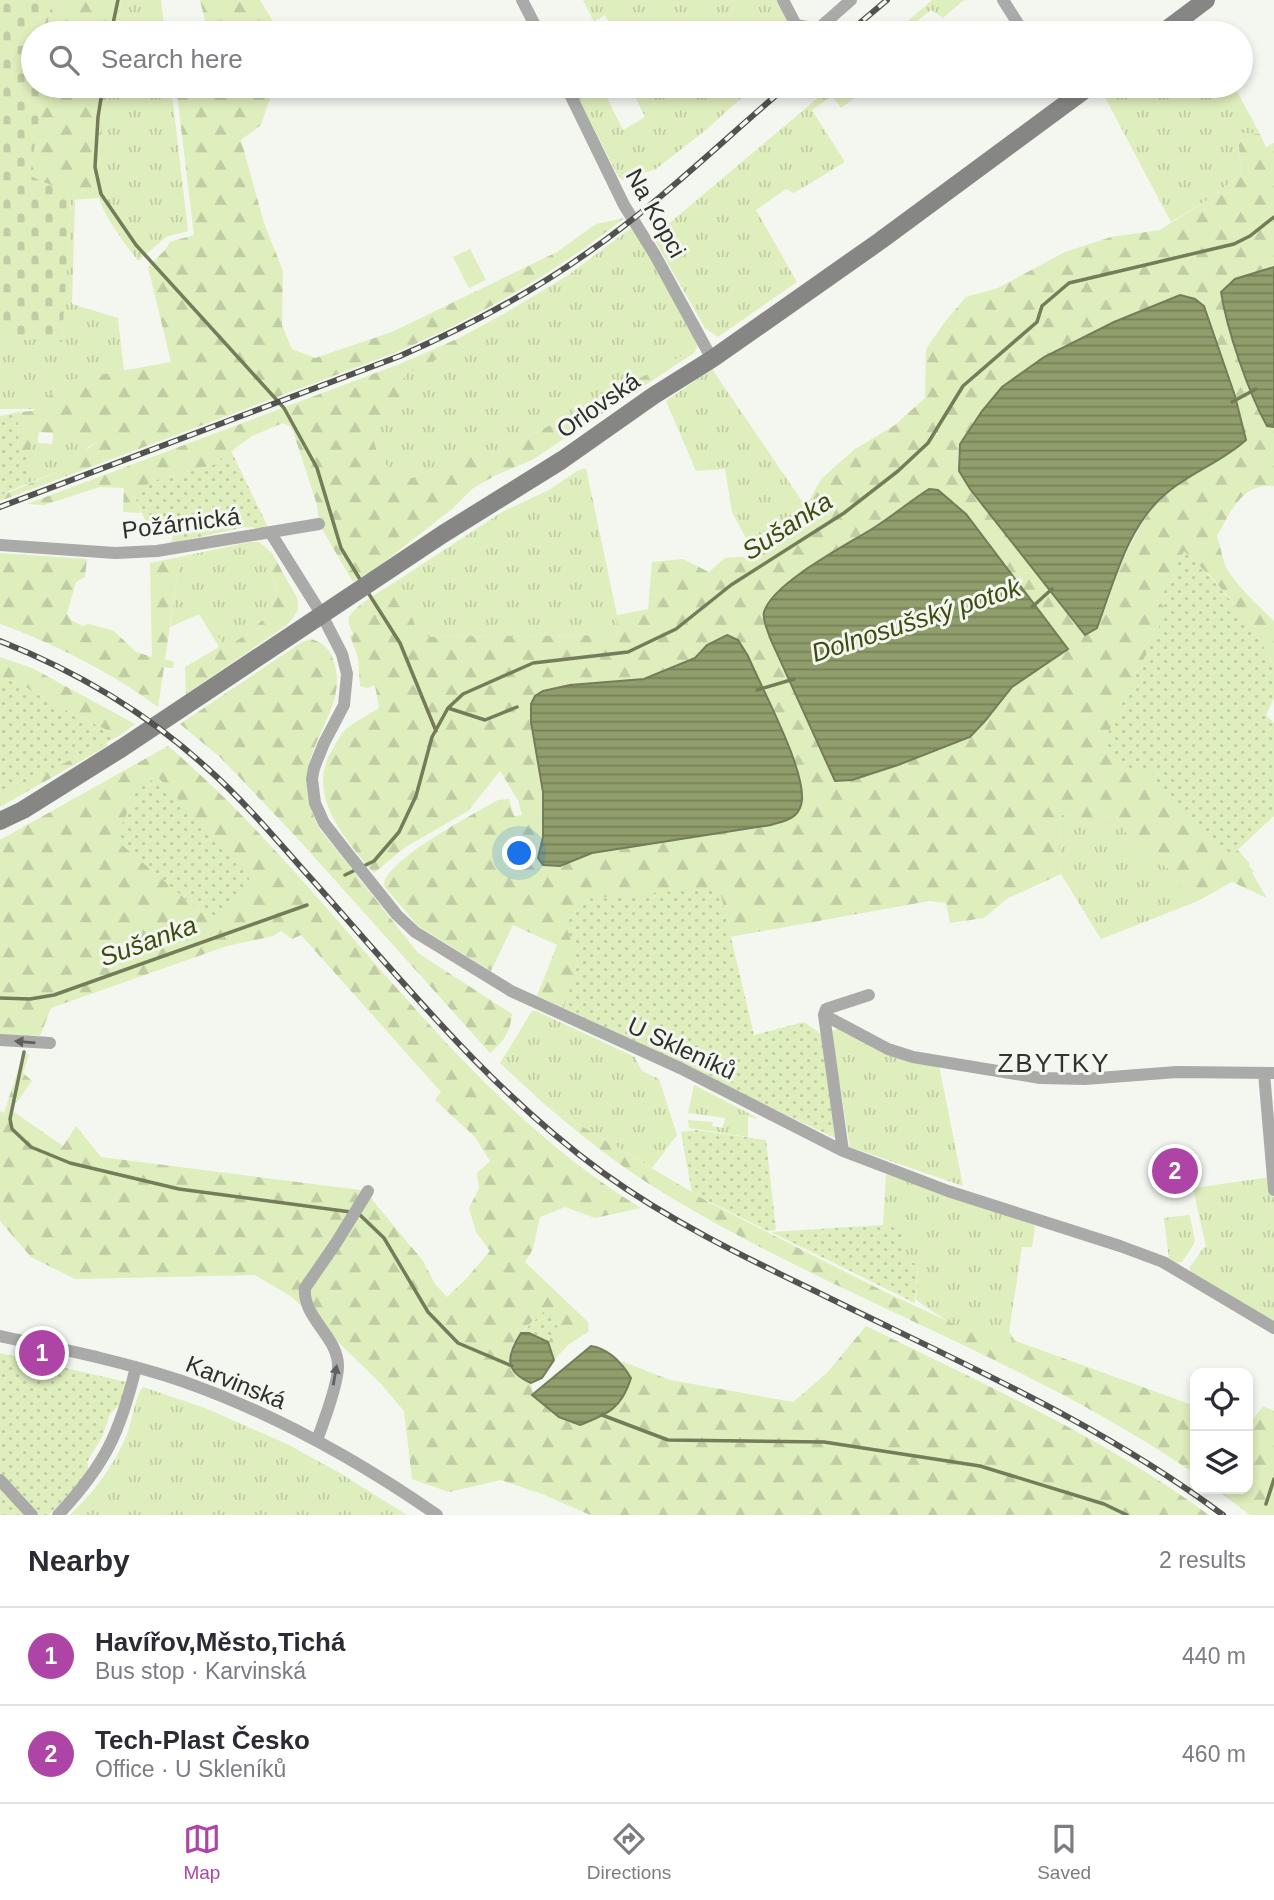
<!DOCTYPE html>
<meta charset="utf-8">
<style>
:root{--surface:#fff;--page:#f2f2f3;--text:#2b2b33;--muted:#7c7c81;--line:#e1e1e2;--accent:#ae44a5}
body{margin:0;font-family:Helvetica,sans-serif;background:var(--page);color:var(--text)}
.controls{position:absolute;right:21px;bottom:21px;display:grid;overflow:hidden;border-radius:14px;box-shadow:0 4px 10px #0003}
.controls button{width:63px;height:63px;display:grid;place-items:center;padding:0;border:0;border-bottom:2px solid var(--line);background:var(--surface);color:var(--text);font:35px sans-serif}
.you{position:absolute;left:520px;top:854px;width:24px;height:24px;margin:-18px;border:5px solid #fff;border-radius:50%;background:#1a73e8;box-shadow:0 0 0 10px #1a73e833}
.badge{display:grid;place-items:center;width:46px;height:46px;border-radius:50%;background:var(--accent);color:#fff;font-size:23px;font-weight:700}
.pin{position:absolute;translate:-50% -50%;border:4px solid #fff;box-shadow:0 2px 7px #0006}
.list{margin:0;padding:0;list-style:none}
h2{display:flex;justify-content:space-between;align-items:center;height:91px;margin:0;padding:0 28px;font-size:30px}
h2 small{font-size:23px;font-weight:400;color:var(--muted)}
.list li{display:grid;grid-template-columns:46px 1fr auto;gap:21px;align-items:center;box-sizing:border-box;height:98px;padding:0 28px;border-top:2px solid var(--line)}
.list b{display:block;font-size:26px;white-space:nowrap}
.list p{margin:0;font-size:23px;white-space:nowrap;color:var(--muted)}
.list em{font-size:23px;font-style:normal;color:var(--muted)}
.icon{flex:none;width:38px;height:38px;fill:none;stroke:currentColor;stroke-width:2;stroke-linecap:round;stroke-linejoin:round}
.map{position:relative;flex:none;width:1274px;height:1515px;overflow:hidden}
.search{position:absolute;background:var(--surface);box-shadow:0 4px 10px #0003;left:21px;right:21px;top:21px;height:77px;display:flex;align-items:center;gap:18px;box-sizing:border-box;padding:0 24px;border-radius:38px;color:var(--muted);font-size:26px}
.sheet{height:287px;background:var(--surface)}
nav{display:flex;justify-content:space-around;align-items:center;box-sizing:border-box;height:98px;border-top:2px solid var(--line);background:var(--surface);font-size:19px;color:var(--muted)}
nav a{display:grid;justify-items:center;gap:4px}
nav .on{color:var(--accent)}
.map>svg:first-child{display:block}
.grass{fill:url(#grass-tufts)}
.forest{fill:url(#forest-firs);fill-rule:evenodd}
.cemetery{fill:url(#cemetery-stones)}
.park{fill:#dfeebd}
.garden{fill:url(#garden-dots)}
.water{fill:url(#water-rules);stroke:#737d59;stroke-width:2}
.lines{fill:none;stroke-linecap:round;stroke-linejoin:round}
.stream{stroke:#737d59;stroke-width:3.5}
.street{stroke:#aaaba9;stroke-width:12}
.secondary{stroke:#868784;stroke-width:18}
.rail-casing{stroke:#525350;stroke-width:6}
.rail{stroke:#f4f6f0;stroke-width:3.5;stroke-dasharray:10;stroke-linecap:butt}
.oneway{fill:#60615f}
.labels{text-anchor:middle;dominant-baseline:central;stroke-width:6;stroke-linejoin:round;paint-order:stroke}
.street-label{font-size:24px;fill:#2f302e;stroke:#f4f6f0}
.water-label{font-size:26px;font-style:italic;fill:#3f4c11;stroke:#f4f6f0}
.neighbourhood-label{font-size:26px;letter-spacing:2px;fill:#32332f;stroke:#f4f6f0}
</style>
<div class="map">
<svg width="1274" height="1515" viewBox="0 0 1274 1515">
<defs>
<pattern id="grass-tufts" width="24" height="20" patternUnits="userSpaceOnUse" patternTransform="scale(1.75)"><rect width="24" height="20" fill="#dfeebd"/><path d="M3 7l-1-3M5 7V3M7 7l1-3M15 17l-1-3M17 17v-4M19 17l1-3" fill="none" stroke="#c0cca3"/></pattern>
<pattern id="forest-firs" width="22" height="20" patternUnits="userSpaceOnUse" patternTransform="scale(1.75)"><rect width="22" height="20" fill="#dfeebd"/><path d="M5 1l3.5 6h-7zM16 11l3.5 6h-7z" fill="#c0cca3"/></pattern>
<pattern id="cemetery-stones" width="16" height="16" patternUnits="userSpaceOnUse" patternTransform="scale(1.75)"><rect width="16" height="16" fill="#dfeebd"/><path d="M2 7V4a2 2 0 0 1 4 0v3zM10 15v-3a2 2 0 0 1 4 0v3z" fill="#c0cca3"/></pattern>
<pattern id="garden-dots" width="8" height="8" patternUnits="userSpaceOnUse" patternTransform="scale(1.75)"><rect width="8" height="8" fill="#dfeebd"/><path d="M2 2h.1M6 6h.1" fill="none" stroke="#c0cca3" stroke-width="1.8" stroke-linecap="round"/></pattern>
<pattern id="water-rules" width="6" height="5" patternUnits="userSpaceOnUse" patternTransform="scale(1.75)"><rect width="6" height="5" fill="#909e6b"/><path d="M0 2.5h6" fill="none" stroke="#768158"/></pattern>
</defs>
<rect width="100%" height="100%" fill="#f4f6f0"/>
<path class="grass" d="M121,0h40l4,33h-49z
M583,0h196l19,33h-183l-10,-18 -11,7z
M932,0h32l-21,18 -12,-8 -29,23h-8z
M108,86h63l17,145 -22,6 -28,24c-14,-19 -30,-39 -38,-60 -8,-22 5,-91 8,-115z
M572,86h29l22,44 22,-13 -15,-31h125l-48,43 -51,40 -33,11 -5,-4z
M832,86h39l-30,22 -9,-12 -20,14 33,52 -51,31 -8,-4 -30,21 41,72 -79,55 -13,-9 -52,-91z
M1111,86h123l26,48 -22,-1 3,41 -32,25 -38,23 -69,-130z
M71,200h4l-3,104 46,14 6,53 -59,10 -30,28h-35v-71l62,3z
M631,228l12,17 53,93 1,10 -219,115 -11,-9 -55,24c-28,-10 -34,-16 -41,-45l15,-21 13,-11 5,-26 65,-31 31,-28 67,-40z
M712,369l92,135v5l-30,24 -19,22 -23,-43 -7,-43 -29,2 -30,-70z
M29,437h9v6l14,1 1,-6 45,3 -10,6 -8,16 -64,25 12,-7z
M586,468l31,147 2,20 -198,2 -26,-55 107,-70 47,-22 28,-19z
M249,542h10l13,11 -14,4c6,8 16,19 18,29 4,30 -31,48 -51,63l-21,-37 -34,15 10,-70z
M1070,814l17,11 29,-10 21,36 30,16 19,27 12,7 -97,38 -40,-65 -2,-30 2,-29z
M532,1011h4l99,46 7,14 17,8 18,56 -25,33 -109,-65 -43,-40z
M836,1029h6l97,36 24,121 -113,-39 -19,-115z
M694,1085l62,32v2l-8,-3v21l-59,-9 -1,-8 25,2 -1,4 11,2 2,-10 -37,-5z
M886,1174l146,50 3,3 -3,20h-10l-13,85 7,9 -17,5 -49,-23 -34,-23 2,-36 -15,-3 -20,-36z
M1271,1177l3,22v124l-83,-51 -1,-5 13,-19 3,-1 -13,-59z
M1188,1215l2,1 5,26 -13,20 -5,1 -8,-4 -5,-41z
M143,1387l62,21 82,36 51,28 69,43h-337c23,-22 45,-50 57,-81 6,-15 7,-35 16,-47z"/>
<path class="forest" d="M52,0h69l-5,33h-70z
M200,0h60l20,33h-72z
M44,86h64l-9,65v47l-28,2 -6,-9 -36,-14z
M176,86h98l-13,39 -20,15 23,83 19,48 -1,54 10,24 23,9 77,-26 165,-80 39,-28 28,-6c-70,56 -145,98 -227,134l-397,149v-5l79,-33 2,-9 16,-12 -44,-4v-5l-14,-1 -1,5h-9v17h-10l-1,-42 15,-1 32,-30 106,-19 -23,-95 17,-17 5,-8 24,-7z
M1238,133l22,1 6,13 8,-4v124l-38,12 -15,13c6,38 28,100 46,134l7,1v59c-32,-4 -44,27 -57,50 3,9 6,25 9,31 12,21 31,37 48,54v44l-25,-43 -42,-50 -39,38 -34,75 19,85v16l79,68 6,-4 12,14 -1,2 5,5 -2,2 15,25 -35,-16 -34,19 -12,-6 -19,-28 -30,-16 -21,-36 -29,10 -17,-11 -9,1 -2,29 2,30 -53,24 -24,20 -34,5 -4,-20 -17,-2 -199,36 -11,-50 -155,29 14,46 -14,46 -27,-12 20,-51 -44,-20 -22,46 -73,-45 -34,-40c0,-26 92,-73 114,-86l11,-1 5,17 8,-1 -4,-15 -18,-29 -32,40 -64,37 -30,25c-29,-34 -71,-80 -40,-126 3,-6 7,-13 12,-18 10,-8 22,-14 33,-21l-4,-23 -8,3 -7,-2 -2,-29 -8,-21 3,-2c-2,-5 -6,-11 -4,-17 4,-10 35,-28 46,-35l26,55 198,-2 -2,-20 31,-6 4,-47 31,-3 26,13 16,-14 28,-2 21,-23 29,-22 19,-33 33,-29 40,-24 30,-27 1,-49 18,-26 22,-26 32,-9 67,-36 46,-15 49,-7 49,-31 32,-25zM1180,295l24,11 31,90 11,44c-24,22 -57,31 -81,54 -24,24 -33,49 -48,78 -10,21 -21,42 -32,63l-115,-146 -11,-18 -1,-16 2,-11 22,-33 62,-54 70,-35zM918,496l48,18 101,135 -55,38 -26,34 -16,16 -72,28 -46,15 -32,-35 -50,-107 -7,-22 2,-6 14,-19 23,-19 75,-46zM727,635l11,5 10,17 14,32 39,117 -7,12 -23,7 -179,28 -32,13 -22,-9 5,-20v-45l-12,-70 12,-31 27,-6 74,-6 51,-21z
M500,316l-31,28 -65,31 -5,26 -13,11 -14,21c6,29 12,35 40,45l55,-24 11,9 219,-115 -3,5 -162,107 -36,15 -24,14 -20,20 -73,57 -26,16 -34,-58 -2,-19 -24,-74 -3,-5 -7,-3 -31,13 -39,29 -51,13 -28,17 7,18 -18,-1 1,-24 -24,-1 -56,18 -17,-1 375,-141 55,-24z
M0,553l87,6 -2,18 -9,5 -9,31 4,7 12,6 6,-2 25,7 22,21 16,5 -2,-94 30,-6 -15,102 9,3 -1,6 -9,-1 -6,40c-47,-35 -103,-63 -158,-83z
M272,553l25,45c4,12 -2,18 -10,27l-101,69 -1,-27 34,-20 -20,-33 5,-3 21,38c20,-15 56,-34 51,-64 -2,-9 -13,-20 -18,-28z
M311,639c14,4 20,12 24,26 10,38 -21,68 -27,105 -3,21 2,39 11,58l99,125 94,61c-2,19 -8,27 -22,39l-192,-214 -78,-82 -40,-33 122,-82z
M0,657l32,11 103,56 -16,12 -66,-32 -31,-19 -22,-8z
M106,741l1,5 -107,61v-12z
M168,746c168,143 281,345 473,462l-46,10 -30,-11 -25,10 -7,32 -8,13 63,60 1,9 -21,14 -14,15 -6,-18 10,-17 -23,-6c-9,9 -26,23 -25,38 0,6 7,15 9,21l12,5 2,12 98,-17 -10,-17 49,19 123,22 33,-28 40,-48c117,58 238,111 343,189h-619l-48,-21 -41,-14 -52,12 -37,-13 -8,-68 -23,-27 -89,-87 -37,-22 -180,4 -44,-22 -31,-36v-110l4,2 20,-61 5,3 -6,18 9,8 -21,29 52,36 13,-20 25,31 267,34 6,11 49,59 12,23 12,13 19,-18 24,-28 -14,-19 -7,-24 10,-19 -2,-16 13,-12 -15,-24 -40,-37 6,-8 -140,-157 -9,4 -11,-8 -8,5 -46,10 -176,62 -11,28 -40,-1v-195z
M543,1103l167,100 175,89 114,53 17,-4 179,65v68c-172,-119 -376,-181 -552,-294 -35,-23 -68,-50 -100,-77z
M1263,1406l11,5v104h-24l-34,-26h32v-63z"/>
<path class="cemetery" d="M0,0h52l-6,33h-13v53h11l-14,90 35,15 6,9 -9,142 -62,-4z"/>
<path class="park" d="M470,249l16,31 -17,8 -16,-31z"/>
<path class="garden" d="M18,412l1,42h10l-1,28 -28,14v-80z
M231,451l38,78 -23,-2 -75,16 3,-11 -25,-3 -15,-34 1,-5 27,-12 51,-13z
M1184,551l22,21 43,50 25,43v33l-8,17 8,8v93l-42,39 -80,-69 1,-16 -22,1 -27,-29 63,-132 -8,-8z
M0,677l22,8 31,19 66,32 -119,59z
M157,776l92,101v8l-18,21 -22,13 -93,-79 22,-54h6z
M719,887l35,148 50,-13 17,12 18,106 -275,-132 14,-46 -15,-46 21,-17z
M696,1130l70,10 10,90 -8,1 -76,-38 -11,-61z
M883,1225h22l-2,36 15,3 -3,39 -144,-71z
M550,1306l8,19 -10,17 -19,-9h-8z
M0,1353l126,29 -4,20 -12,12 -8,23 -15,25 2,10 -40,43h-49z"/>
<path class="water" d="M1274,267v160l-7,-1c-19,-34 -40,-96 -46,-134l14,-13z
M1180,295l15,4 9,7 31,90 11,44c-23,21 -52,31 -77,51 -41,32 -55,91 -72,137l-12,7 -115,-146 -11,-18 1,-27 22,-33 20,-24 42,-30 70,-35z
M929,489l9,1 28,24 102,135 -56,38 -27,34 -15,16 -72,28 -46,15 -17,1 -65,-143c-2,-7 -8,-19 -6,-26 9,-30 85,-68 111,-85 19,-12 35,-26 54,-38z
M727,635l11,5 10,16c13,31 62,121 53,149 -4,15 -18,16 -30,20l-179,28 -32,13 -17,-1 -5,-7 5,-21v-45l-12,-70v-18l4,-8 8,-5 27,-6 74,-6 51,-21 12,-13z
M521,1333h8l19,9 6,18 -12,18 -11,5c-28,-12 -24,-28 -10,-50z
M591,1346c19,3 31,17 40,32 -9,30 -23,36 -51,47l-21,-8 -27,-22z"/>
<g class="lines">
<path class="stream" d="M111,33l7,-33
M103,86l-5,31 -3,50 6,27 35,51 148,163 33,60 24,80 20,33
M1232,402l24,-13
M367,591l33,52 36,88
M1032,607l20,-18
M757,690l37,-11
M448,708l37,12 32,-13
M345,875l29,-14 25,-29 17,-36 16,-59 16,-29 15,-14 70,-31 95,-11 48,-23 55,-44 113,-72 54,-42 30,-28 35,-57 74,-64 5,-16 27,-23 165,-39 16,-8 24,-19
M0,998l30,1 24,-4 253,-90
M24,1052l-14,67 2,10 19,18 39,16 109,26 172,23
M359,1214l25,24 44,74 30,31 54,23
M602,1415l66,25 156,2 156,24 124,38 23,11
M1266,1504l8,-25"/>
<path class="street" d="M522,0l17,33
M783,0l13,25 22,4 33,-29
M1003,0l21,33
M566,86l58,119 31,50 57,104
M1057,86l11,16
M270,532l52,83 20,39 5,20 -3,31 -20,38 -10,25 -2,11 3,24 9,20 25,32 48,60 18,17 96,59 169,77 163,83 105,40 172,55 43,16 111,66
M0,545l115,8 42,-2 162,-27
M869,995l-43,14 -2,6 64,34 25,8 127,21 45,1 92,-7 97,1
M824,1015l19,136
M0,1040l50,3
M1264,1073l10,117
M0,1336c61,13 122,25 182,45 91,32 176,79 255,134
M317,1440c6,-16 21,-57 21,-73 1,-30 -36,-49 -33,-79l31,-45 32,-52
M0,1480l32,35
M58,1515c47,-50 62,-82 78,-148"/>
<path class="secondary" d="M1162,33l44,-33
M0,821l23,-11 99,-62 321,-214 119,-74 91,-64 59,-37 168,-118 210,-155"/>
<defs>
<path id="rail" d="M848,33l39,-33
M0,507l400,-151c66,-29 128,-61 187,-103 71,-49 134,-111 200,-167
M0,641c76,30 146,71 207,127 36,32 68,70 100,106 93,104 181,215 295,298 66,48 140,84 213,119 139,69 284,131 408,224"/>
</defs>
<use href="#rail" class="rail-casing"/>
<use href="#rail" class="rail"/>
</g>
<defs><path id="oneway-solid" d="M-6-.8H1V-3.2L6.5 0L1 3.2V.8H-6Z" transform="scale(1.75)"/></defs>
<g class="oneway">
<use href="#oneway-solid" transform="translate(25 1042) rotate(-175)"/>
<use href="#oneway-solid" transform="translate(335 1375) rotate(-80)"/>
</g>
<g class="labels">
<g class="street-label">
<text transform="translate(656 213) rotate(61)">Na Kopci</text>
<text transform="translate(598 405) rotate(-35)">Orlovská</text>
<text transform="translate(181 523) rotate(-7)">Požárnická</text>
<text transform="translate(682 1048) rotate(25)">U Skleníků</text>
<text transform="translate(236 1382) rotate(22)">Karvinská</text>
</g>
<g class="water-label">
<text transform="translate(787 526) rotate(-33)">Sušanka</text>
<text transform="translate(916 620) rotate(-18)">Dolnosušský potok</text>
<text transform="translate(148 941) rotate(-20)">Sušanka</text>
</g>
<g class="neighbourhood-label">
<text x="1054" y="1063">ZBYTKY</text>
</g>
</g>
</svg>
<div class="controls">
<button><svg class="icon" aria-label="locate" viewBox="0 0 24 24"><circle cx="12" cy="12" r="6"/><path d="M12 2v4M12 18v4M2 12h4M18 12h4"/></svg></button>
<button><svg class="icon" aria-label="layers" viewBox="0 0 24 24"><path d="M12 4l9 5-9 5-9-5zM3 14l9 5 9-5"/></svg></button>
</div>
<div class="you"></div>
<div class="pin badge" style="left:42px;top:1353px">1</div>
<div class="pin badge" style="left:1175px;top:1171px">2</div>
<div class="search"><svg class="icon" aria-label="search" viewBox="0 0 24 24"><circle cx="10" cy="10" r="6"/><path d="M15 15l6 6"/></svg>Search here</div>
</div>
<section class="sheet">
<h2>Nearby<small>2 results</small></h2>
<ul class="list">
<li><span class="badge">1</span><div><b>Havířov,Město,Tichá</b><p>Bus stop · Karvinská</p></div><em>440 m</em></li>
<li><span class="badge">2</span><div><b>Tech-Plast Česko</b><p>Office · U Skleníků</p></div><em>460 m</em></li>
</ul>
</section>
<nav>
<a class="on"><svg class="icon" aria-label="map" viewBox="0 0 24 24"><path d="M3 6l6-2 6 2 6-2v14l-6 2-6-2-6 2zM9 4v14M15 6v14"/></svg>Map</a>
<a><svg class="icon" aria-label="directions" viewBox="0 0 24 24"><path d="M12 3l9 9-9 9-9-9zM9 14v-3h6M13 9l2 2-2 2"/></svg>Directions</a>
<a><svg class="icon" aria-label="saved" viewBox="0 0 24 24"><path d="M7 4h10v16l-5-4-5 4z"/></svg>Saved</a>
</nav>
